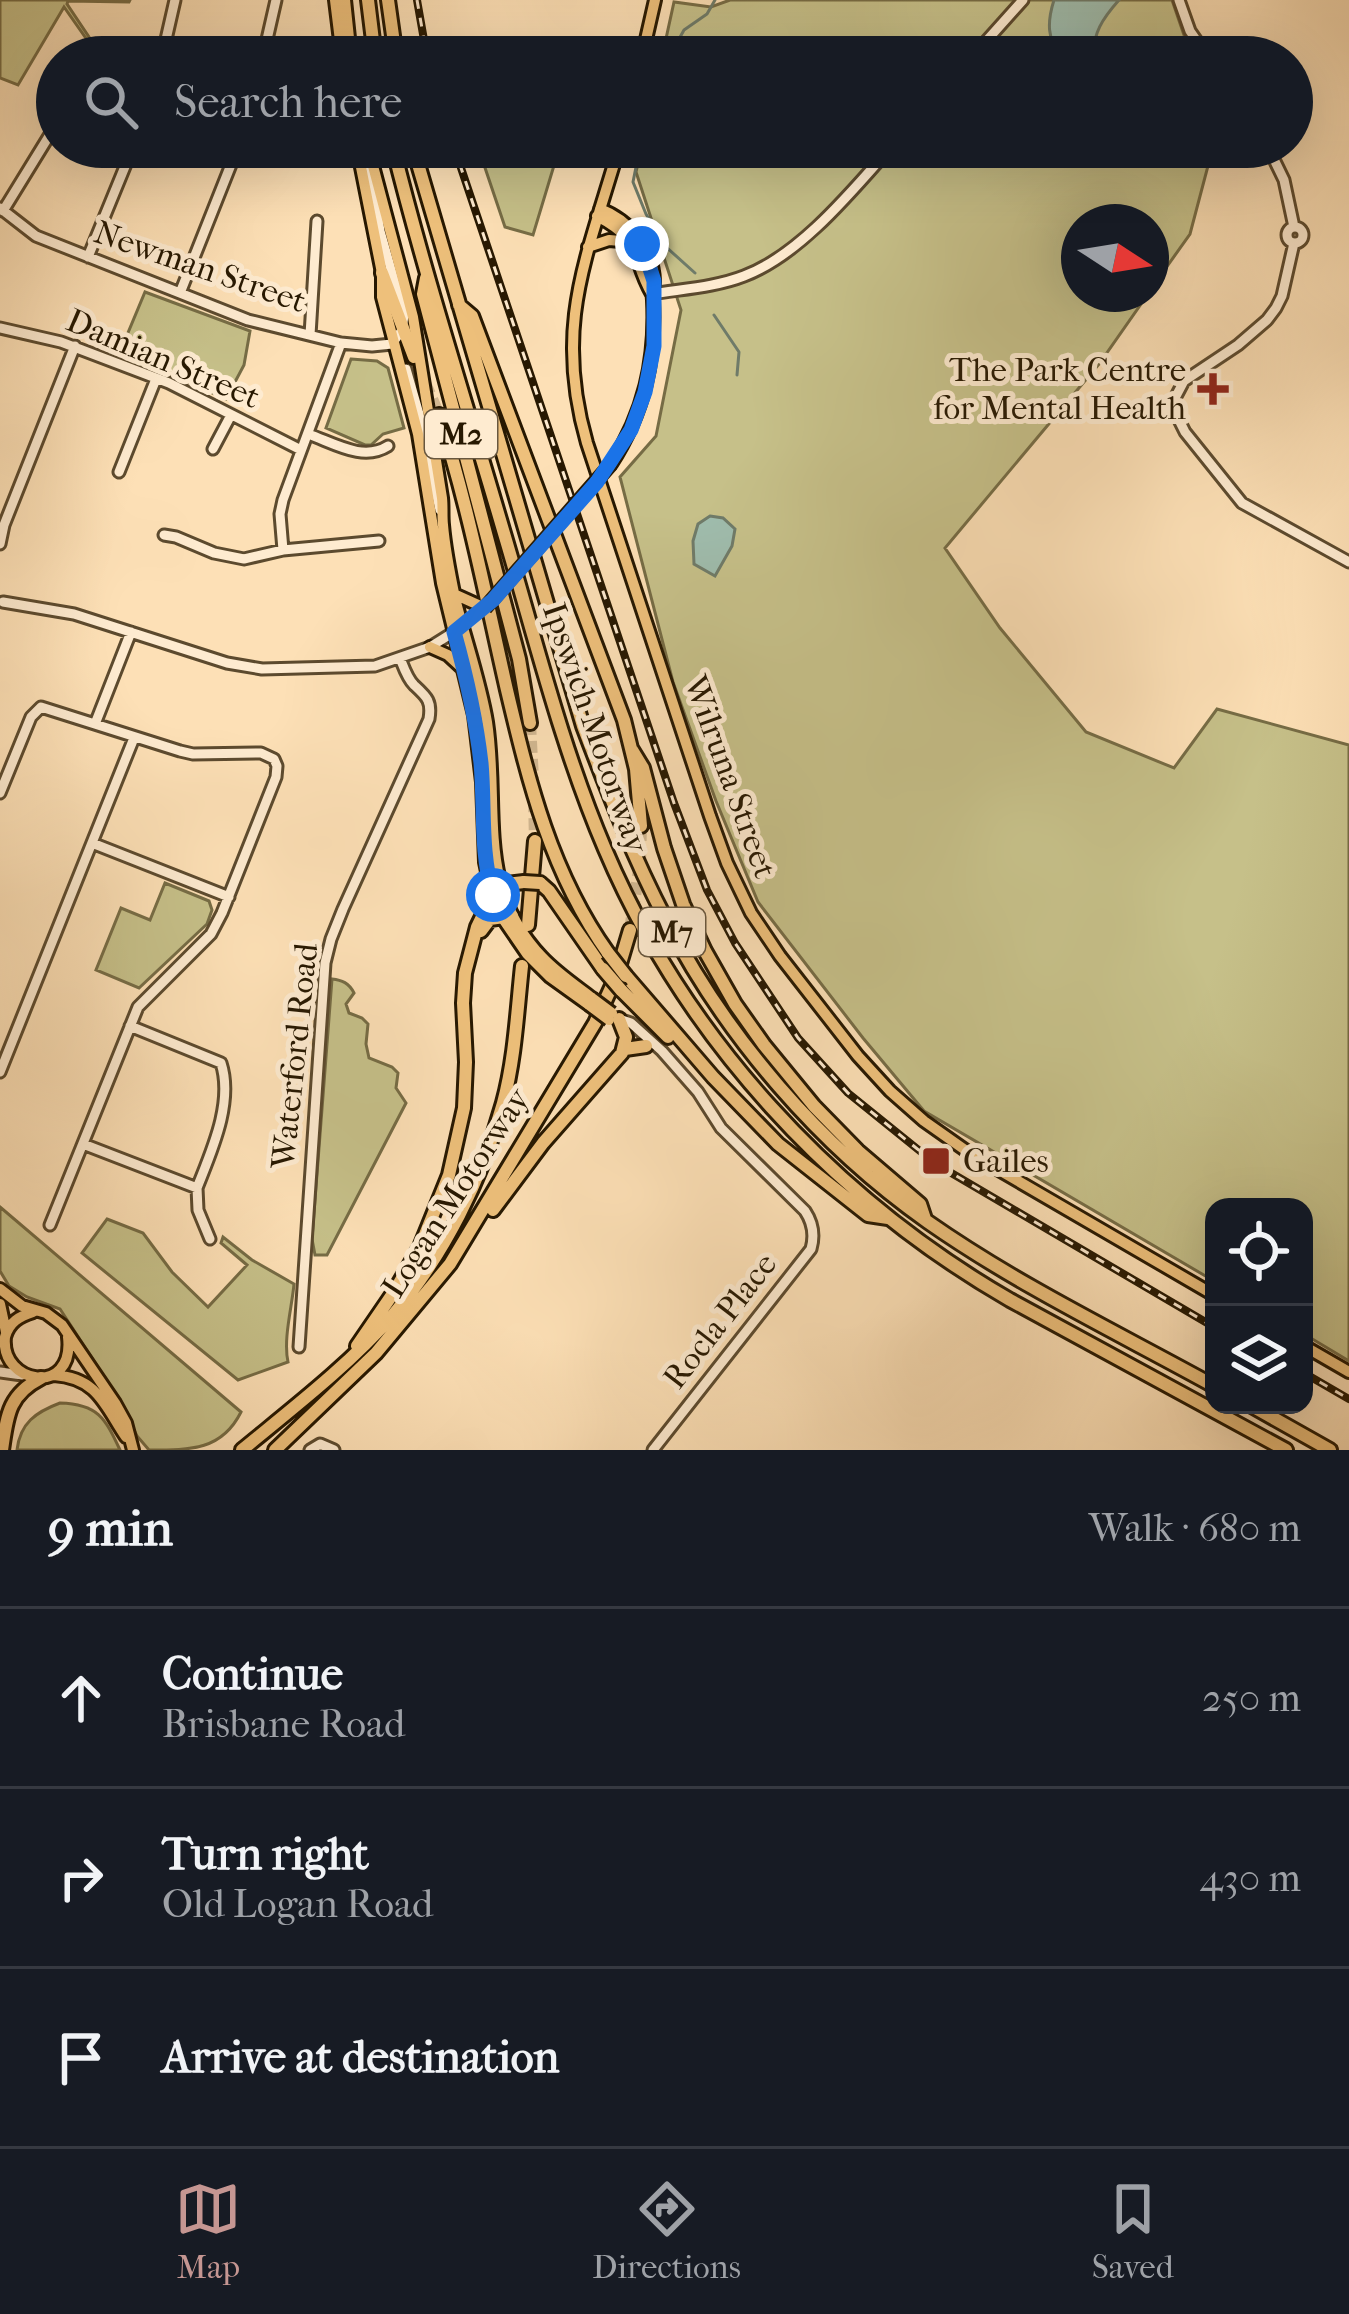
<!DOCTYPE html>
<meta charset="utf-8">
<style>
:root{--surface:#171b24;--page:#20242c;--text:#f1f3f6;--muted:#9ea1a6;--line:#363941;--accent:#c59692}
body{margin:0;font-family:"IM FELL French Canon",serif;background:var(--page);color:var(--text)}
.controls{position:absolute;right:36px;bottom:36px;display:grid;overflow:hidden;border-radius:24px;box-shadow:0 12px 48px #0002}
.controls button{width:108px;height:108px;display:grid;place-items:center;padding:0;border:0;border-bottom:3px solid var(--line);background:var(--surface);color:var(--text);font:60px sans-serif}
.compass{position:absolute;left:1061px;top:204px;width:108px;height:108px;border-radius:50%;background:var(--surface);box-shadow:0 12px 48px #0002;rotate:102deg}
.stop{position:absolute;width:36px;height:36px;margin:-27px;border:9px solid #1a73e8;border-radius:50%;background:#fff}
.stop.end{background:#1a73e8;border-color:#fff;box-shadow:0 3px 12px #0008}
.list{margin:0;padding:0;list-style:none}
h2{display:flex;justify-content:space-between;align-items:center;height:156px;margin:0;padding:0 48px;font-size:51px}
h2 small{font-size:39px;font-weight:400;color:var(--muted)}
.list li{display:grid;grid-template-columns:78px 1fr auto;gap:36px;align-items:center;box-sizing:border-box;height:180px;padding:0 48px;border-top:3px solid var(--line)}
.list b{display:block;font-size:45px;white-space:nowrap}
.list p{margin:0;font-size:39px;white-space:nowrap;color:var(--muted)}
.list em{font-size:39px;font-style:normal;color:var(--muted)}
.icon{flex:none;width:66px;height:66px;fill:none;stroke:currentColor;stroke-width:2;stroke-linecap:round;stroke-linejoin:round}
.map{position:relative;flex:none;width:1349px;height:1450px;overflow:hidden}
.search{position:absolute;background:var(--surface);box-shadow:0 12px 48px #0002;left:36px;right:36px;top:36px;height:132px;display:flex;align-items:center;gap:30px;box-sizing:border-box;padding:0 42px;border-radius:66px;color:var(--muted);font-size:45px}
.sheet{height:696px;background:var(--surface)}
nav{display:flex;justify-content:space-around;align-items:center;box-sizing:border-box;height:168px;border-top:3px solid var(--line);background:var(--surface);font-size:33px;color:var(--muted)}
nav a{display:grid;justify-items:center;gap:6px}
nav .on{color:var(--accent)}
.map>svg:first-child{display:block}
.green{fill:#c6c089;stroke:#766c45;stroke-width:3}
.water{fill:#9fbdae;stroke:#6f7b69;stroke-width:3}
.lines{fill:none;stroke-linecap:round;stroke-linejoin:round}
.stream{stroke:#6f7b69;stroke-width:3}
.highway-tunnel{stroke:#d2b892;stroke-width:12;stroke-dasharray:12 6;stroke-linecap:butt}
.minor-casing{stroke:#5c4a2e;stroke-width:15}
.major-casing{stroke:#271801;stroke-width:16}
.highway-casing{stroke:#271801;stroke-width:18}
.minor{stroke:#feebd0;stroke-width:9}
.major{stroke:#eec07b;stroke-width:10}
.highway{stroke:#eec07b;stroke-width:12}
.rail-casing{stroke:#271801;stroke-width:8}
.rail{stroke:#feebd0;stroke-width:3;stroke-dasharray:9;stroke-linecap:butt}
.major-bridge-casing{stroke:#271801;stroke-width:16;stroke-linecap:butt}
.highway-bridge-casing{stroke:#271801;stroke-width:18;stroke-linecap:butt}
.major-bridge{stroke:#eec07b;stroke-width:10}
.highway-bridge{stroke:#eec07b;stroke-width:12}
.route{stroke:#1a73e8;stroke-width:15}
.poi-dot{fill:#8f2418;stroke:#feebd0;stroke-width:4.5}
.labels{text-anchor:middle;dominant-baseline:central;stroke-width:10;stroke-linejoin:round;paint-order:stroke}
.shield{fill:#feebd0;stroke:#68573f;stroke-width:3}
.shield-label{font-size:30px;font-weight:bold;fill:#271801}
.street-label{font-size:33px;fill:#271801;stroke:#feebd0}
.poi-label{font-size:33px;fill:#271801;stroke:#feebd0;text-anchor:end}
</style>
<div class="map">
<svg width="1349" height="1450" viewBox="0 0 1349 1450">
<rect width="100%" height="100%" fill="#fde0b6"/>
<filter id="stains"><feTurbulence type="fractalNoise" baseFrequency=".00167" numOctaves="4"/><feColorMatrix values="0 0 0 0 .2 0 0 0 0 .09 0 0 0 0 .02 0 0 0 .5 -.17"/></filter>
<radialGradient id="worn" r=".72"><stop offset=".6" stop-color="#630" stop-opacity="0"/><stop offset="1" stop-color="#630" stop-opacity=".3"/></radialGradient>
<path class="green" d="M0,0h130l-1,2 -61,-1 -1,3 26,39 -3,1 -26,-37 -46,78 -18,-7z
M730,0h442l12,35 18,22h-540l12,-55 37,5z
M478,147l81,2 -26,86 -28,-8z
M642,147h571l-23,87 -39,55v-67h-72v72h69l-49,70 -154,184 55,80 86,104 88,36 43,-59 132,36v616l-45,-27v-127h-90v74l-290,-170 -61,-73 -105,-136 -42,-101 -43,-119 -53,-205 36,-41 25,-126 -45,-138z
M145,292l105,39 -6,34 -18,34 -106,-47z
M351,359l26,2 11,7 16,60 -21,6 -12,11h-6l-39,-17z
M165,883l44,18 3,9 -5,14 -68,64 -43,-18 25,-62 29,12z
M332,979c10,1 17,4 22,14l-8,11 3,9 13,5 6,6 -2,20 3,14 23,9 6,6 -2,15 10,15 -79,152h-12l-3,-16z
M0,1207l241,205c-19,38 -49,38 -92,38l-12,-14 -21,-41 -56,-86 -33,-12 -18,-11 -9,-15z
M107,1219l36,14 29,39 36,35 39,-42 -26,-22 2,-6 29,23 42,24c-2,23 -11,55 -6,78l-50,18 -156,-127z
M60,1403c38,1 45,15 60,47h-103c3,-27 19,-38 43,-47z"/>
<path class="water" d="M1054,0h65c-16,18 -27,34 -25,57h-33c-14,-18 -14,-35 -7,-57z
M710,516l13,2 12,11 -3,17 -17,30 -21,-12 -1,-23 5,-17z"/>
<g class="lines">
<path class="stream" d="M669,57l15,-27 23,-16 8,-14
M640,147l-7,35 13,32 19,32 30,27
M714,315l25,37 -2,23"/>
<path class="highway-tunnel" d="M425,383l14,32
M530,723l3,56
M534,800l1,41
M630,930l10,-67 1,-37"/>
<defs>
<path id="minor" d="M1179,0l11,31 18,26
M99,57c16,-11 46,-13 65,-10
M162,57l13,-57
M263,57l13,-57
M972,57l51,-57
M1268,147l16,33 10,47
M369,160l11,71 24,84 -2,15 -10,14
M0,208l36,28 212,84 93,23 31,3 20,-2
M3,211l54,-88
M1287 235a8 8 0 1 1 16 0a8 8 0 1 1-16 0Z
M1294,243l-12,53 -6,12 -9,12 -29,25 -54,36 -9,17 1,16 9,18 57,71 107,59
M88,257l45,-110
M180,293l58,-146
M652,294c30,-5 64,-7 92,-18 56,-21 108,-85 147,-129
M0,328l61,14 108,41 132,67
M310,335l7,-114
M406,369l13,45 21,96
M308,434c26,9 55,28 80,12
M213,449l18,-34
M119,472l37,-93
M164,535l12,2 38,16 30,6 39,-9 96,-9
M0,544l4,-19 71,-179
M283,550l-3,-36 3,-14 58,-157
M3,602l71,12 153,49 35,6 113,-3 55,-19 24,-15
M95,724l36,-92
M0,793l31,-76 10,-10 139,44 13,3 68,-1 13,6 3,7 -1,11 -54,136 -11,21 -73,73 -88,218
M92,843l137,54
M619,1019l12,4 31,28 36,41 23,36 84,83c8,12 10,24 6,38l-158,201
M130,1026l91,37c13,40 -10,89 -24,125l1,22 12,29
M0,1072l134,-334
M83,1144l114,44
M299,1347l26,-384 6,-24 12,-30 86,-190c3,-18 -2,-22 -15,-34 -7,-7 -10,-17 -14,-27
M0,1372l22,3
M310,1450l10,-6 14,6"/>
<path id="major" d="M335,0l7,57
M345,0l6,57
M642,57l13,-57
M357,147l25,126v24l36,137 24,149 32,132 8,67 3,80 5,24 11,30 26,38 23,23 39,28
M368,147l45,170 29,181c1,9 0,18 1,27 2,24 7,49 12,73 10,41 25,82 32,124 13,86 -12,165 55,235 15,16 33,28 50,41
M619,147c-32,111 -66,178 -32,296l123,373 17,47 24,50 29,43 78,100 32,35 34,30 44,31 246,143
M600,209c29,11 53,39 54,72 0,7 -2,13 -1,19 3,60 -9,113 -42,164
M597,216c48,25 33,40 55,78
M588,247l21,-7 23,2
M454,594l31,14
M430,647l18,8 13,12
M0,1289l22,17 24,7 16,12 53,78 11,20 7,27
M0,1304l6,28
M33,1312c-13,4 -24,10 -28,25 -5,48 70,60 63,0
M1304,1346l45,26
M54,1375c44,3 51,31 72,62"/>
<path id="highway" d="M368,0l7,57
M388,0l8,57
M393,147c32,129 73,256 110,383 32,107 58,216 102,319 80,189 228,349 405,451l276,150
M413,147l170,579c25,66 50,131 83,194 60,117 154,226 262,302 90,63 190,111 286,164
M382,273l32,84
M426,278l-3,16 96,365 11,64
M459,305l13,11 152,404 12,49 5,57
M439,415c29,89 47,183 68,275 22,93 44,183 101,263
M632,750l11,18 21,80 19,56 22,47 30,53 29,41 50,61 44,45 62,53 5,15
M540,883l9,8 54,78
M490,886l34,-4
M528,925l7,-84
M481,931l9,-12 22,-3
M626,976l87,101 65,67 90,71 20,3
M621,990l47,47
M625,1049l21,-3
M493,1210l50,-67 79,-90 4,-16 -7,-18
M357,1346l37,-54 26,-45 29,-72 15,-67 2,-46 -3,-59 2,-30 12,-46 16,-33
M1250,1405l80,45
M2,1450c5,-34 6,-55 39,-72
M242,1450c51,-42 107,-85 151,-135 51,-60 89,-136 110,-212 12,-44 14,-91 19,-137
M275,1450l101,-97 74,-89 145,-241 21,-46 14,-47"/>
</defs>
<use href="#minor" class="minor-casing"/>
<use href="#major" class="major-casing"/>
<use href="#highway" class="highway-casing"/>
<use href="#minor" class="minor"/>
<use href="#major" class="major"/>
<use href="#highway" class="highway"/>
<defs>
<path id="rail" d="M417,0l10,57
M454,147l220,656 33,87 28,53 63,95 50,55 88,71 278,163
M1304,1373l45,26"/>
</defs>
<use href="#rail" class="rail-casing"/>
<use href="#rail" class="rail"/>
<defs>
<path id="major-bridge" d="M485,608l126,-144
M592,998l20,15
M589,1005l20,15"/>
<path id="highway-bridge" d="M524,882l16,1
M608,953l18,23
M603,969l18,21"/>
</defs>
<use href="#major-bridge" class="major-bridge-casing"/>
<use href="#highway-bridge" class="highway-bridge-casing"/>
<use href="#major-bridge" class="major-bridge"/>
<use href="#highway-bridge" class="highway-bridge"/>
</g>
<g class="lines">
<path class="route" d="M493,895c-13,-44 -8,-88 -12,-132 -5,-44 -15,-88 -27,-131l39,-32 104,-118 34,-52 14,-38 9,-46v-65l-12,-37"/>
</g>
<g class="poi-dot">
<path d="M1207 371h12v12h12v12h-12v12h-12v-12h-12v-12h12z"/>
<rect x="921" y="1146" width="30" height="30" rx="6"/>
</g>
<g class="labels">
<g class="shield">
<rect x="425" y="410" width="72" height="48" rx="9"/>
<rect x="639" y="908" width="66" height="48" rx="9"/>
</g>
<g class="shield-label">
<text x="461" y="434">M2</text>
<text x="672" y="932">M7</text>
</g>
<g class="street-label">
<text transform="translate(200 267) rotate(19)">Newman Street</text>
<text transform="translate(163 359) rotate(23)">Damian Street</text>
<text transform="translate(595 728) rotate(71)">Ipswich Motorway</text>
<text transform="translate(730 777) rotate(70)">Wilruna Street</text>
<text transform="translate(295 1056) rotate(-84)">Waterford Road</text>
<text transform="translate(456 1193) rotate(-57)">Logan Motorway</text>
<text transform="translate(720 1321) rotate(-52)">Rocla Place</text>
</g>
<g class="poi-label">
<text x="1186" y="370">The Park Centre<tspan x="1186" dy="38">for Mental Health</tspan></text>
<text x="963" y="1161" text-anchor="start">Gailes</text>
</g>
</g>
<rect width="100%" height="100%" filter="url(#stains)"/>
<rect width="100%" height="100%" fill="url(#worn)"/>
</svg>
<div class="controls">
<button><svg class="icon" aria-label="locate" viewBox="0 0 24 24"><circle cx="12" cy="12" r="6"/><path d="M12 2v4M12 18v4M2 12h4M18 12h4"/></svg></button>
<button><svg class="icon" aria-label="layers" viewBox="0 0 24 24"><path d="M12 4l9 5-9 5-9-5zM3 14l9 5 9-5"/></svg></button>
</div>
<svg class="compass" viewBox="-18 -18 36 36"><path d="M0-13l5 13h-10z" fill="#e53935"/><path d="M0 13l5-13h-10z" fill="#9ea1a6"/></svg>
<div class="stop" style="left:493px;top:895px"></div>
<div class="stop end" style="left:642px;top:244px"></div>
<div class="search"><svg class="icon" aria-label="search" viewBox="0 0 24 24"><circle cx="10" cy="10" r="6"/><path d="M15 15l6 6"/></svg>Search here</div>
</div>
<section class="sheet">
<h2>9 min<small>Walk · 680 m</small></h2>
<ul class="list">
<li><svg class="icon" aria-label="ahead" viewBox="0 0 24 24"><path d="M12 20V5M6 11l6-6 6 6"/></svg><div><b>Continue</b><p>Brisbane Road</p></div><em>250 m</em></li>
<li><svg class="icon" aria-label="right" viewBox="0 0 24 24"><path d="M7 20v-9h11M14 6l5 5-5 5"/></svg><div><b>Turn right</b><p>Old Logan Road</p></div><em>430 m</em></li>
<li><svg class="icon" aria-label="arrive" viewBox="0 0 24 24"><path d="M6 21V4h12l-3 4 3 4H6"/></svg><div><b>Arrive at destination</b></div></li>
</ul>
</section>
<nav>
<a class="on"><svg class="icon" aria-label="map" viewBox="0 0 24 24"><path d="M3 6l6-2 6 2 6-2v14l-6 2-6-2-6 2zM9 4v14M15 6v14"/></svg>Map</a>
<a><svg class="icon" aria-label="directions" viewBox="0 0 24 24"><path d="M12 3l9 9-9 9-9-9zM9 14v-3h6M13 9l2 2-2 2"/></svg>Directions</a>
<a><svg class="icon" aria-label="saved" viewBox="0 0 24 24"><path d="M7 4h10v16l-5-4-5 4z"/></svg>Saved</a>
</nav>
